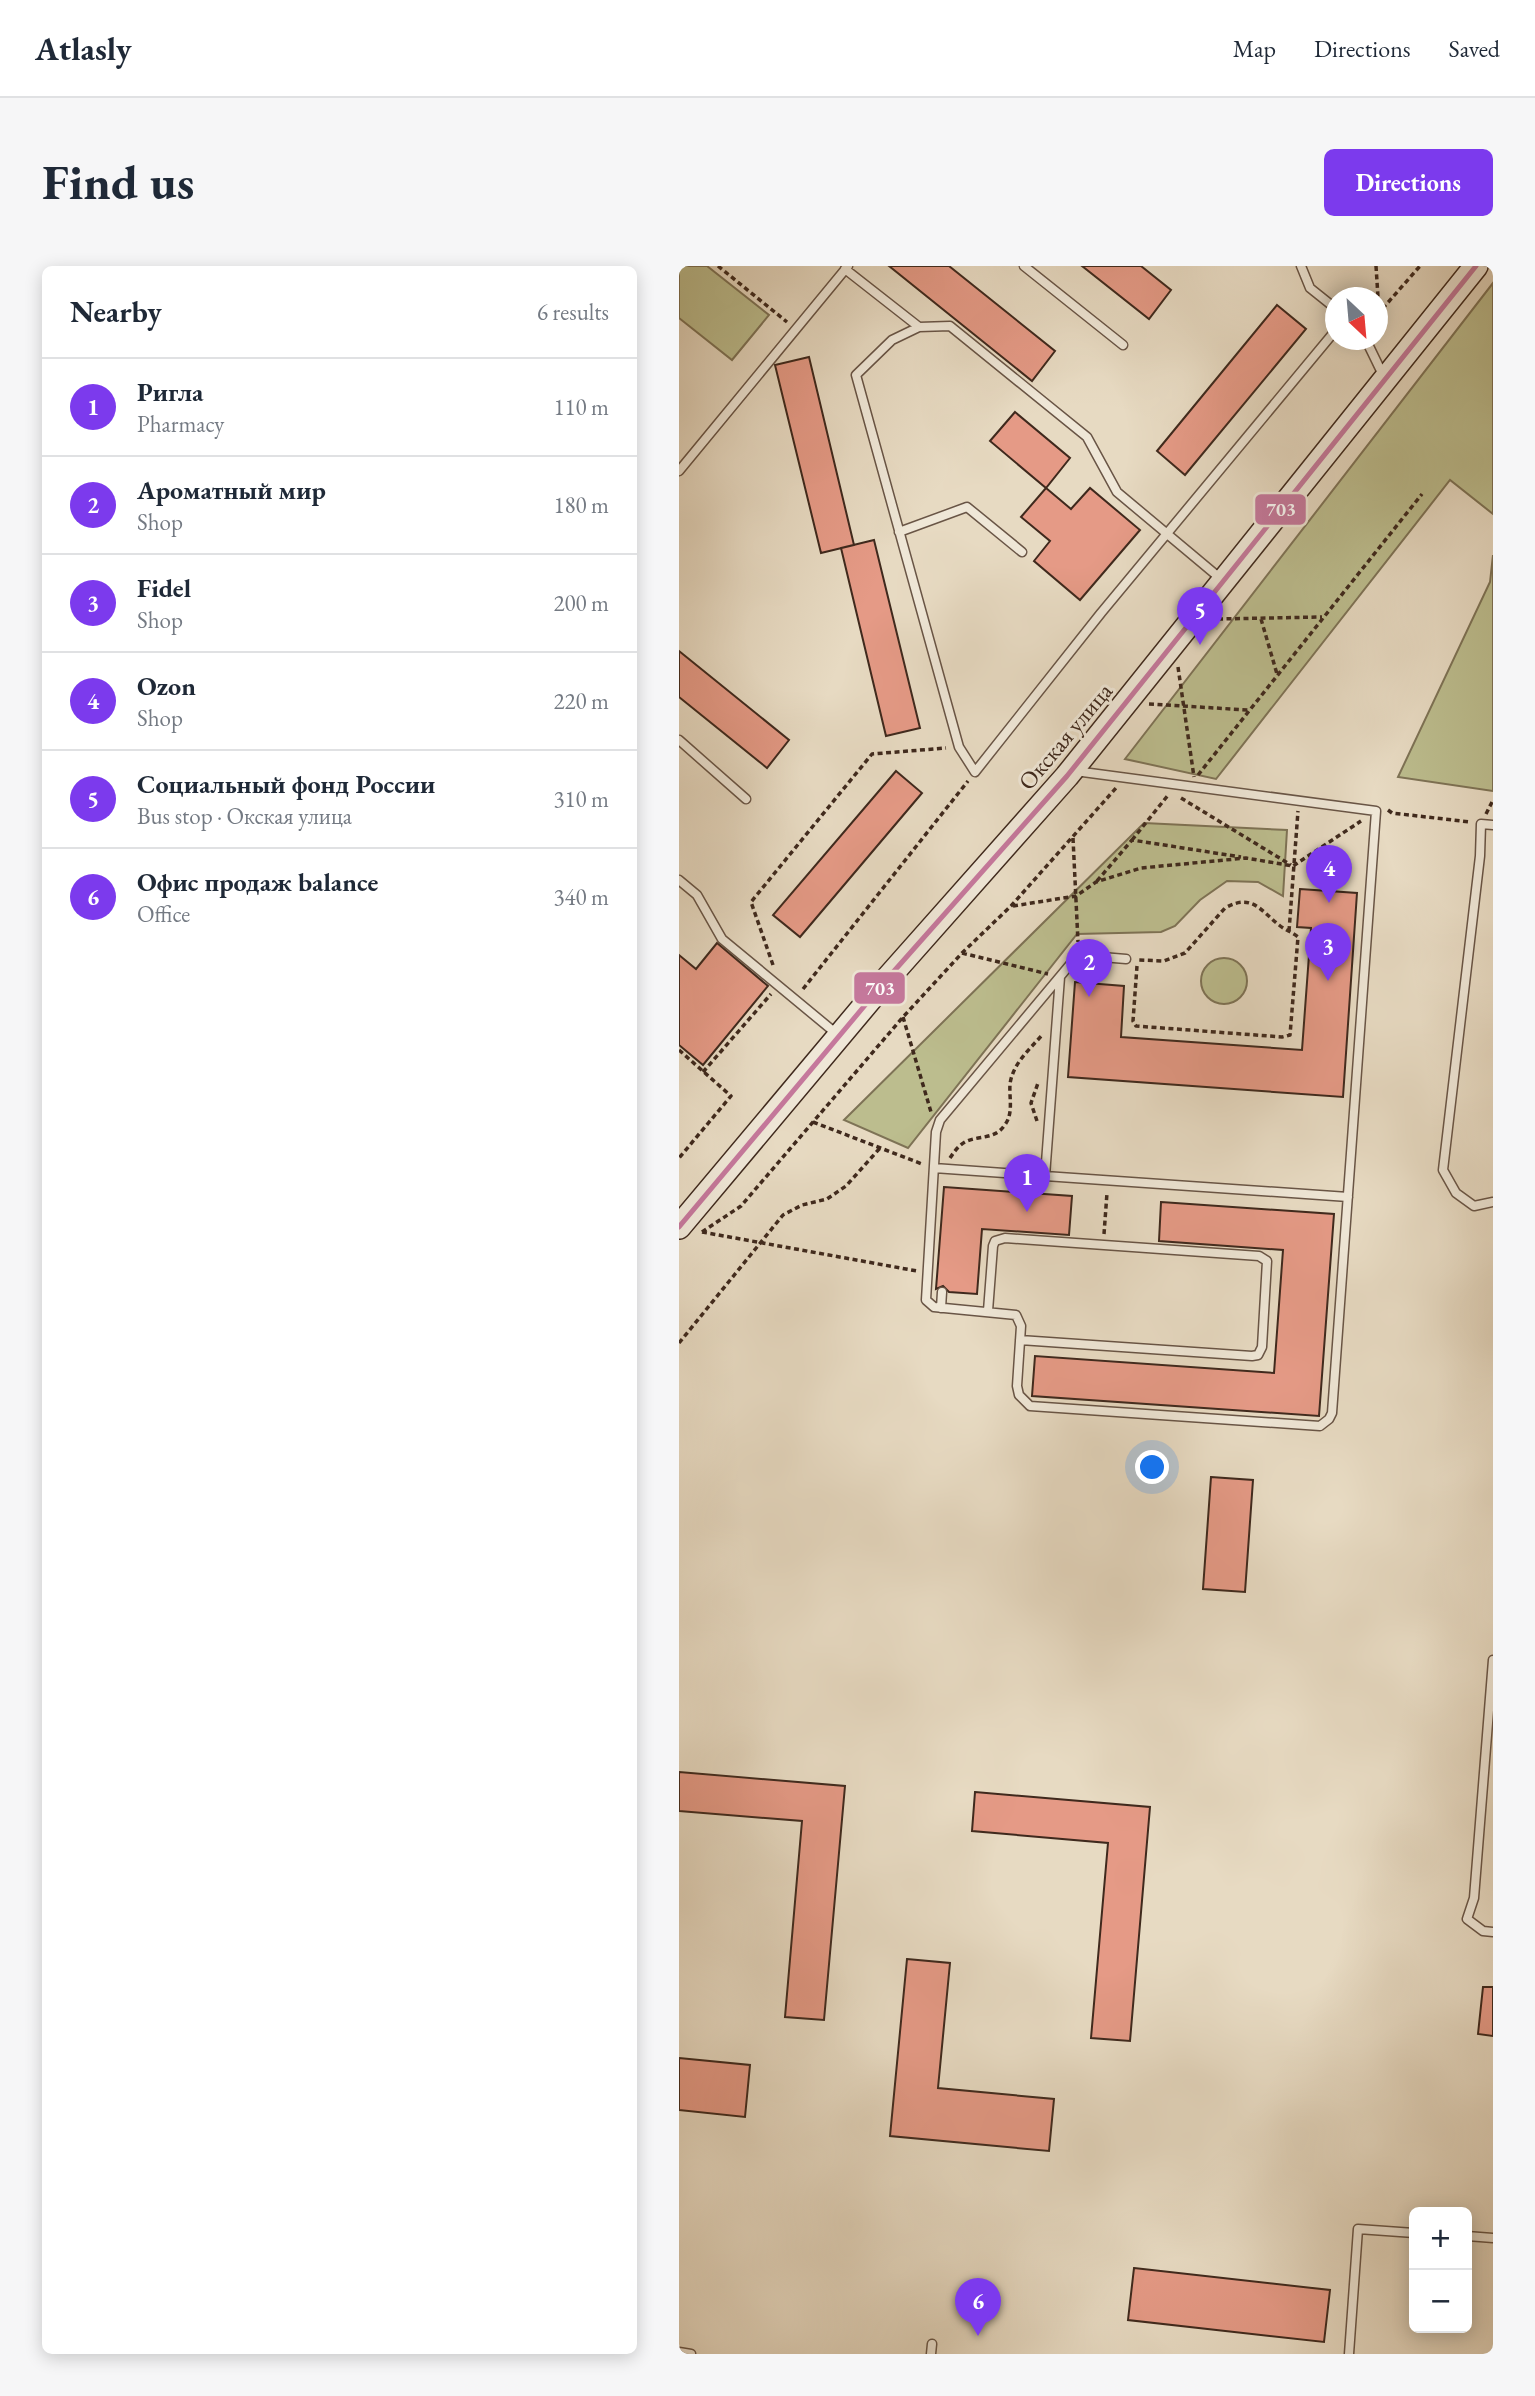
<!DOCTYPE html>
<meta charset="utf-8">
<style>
:root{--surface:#fff;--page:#f6f6f7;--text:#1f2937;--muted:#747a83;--line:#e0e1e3;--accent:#7c3aed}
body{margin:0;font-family:"EB Garamond",serif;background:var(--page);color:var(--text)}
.controls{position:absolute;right:21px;bottom:21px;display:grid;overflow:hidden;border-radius:10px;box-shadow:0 4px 18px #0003}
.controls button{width:63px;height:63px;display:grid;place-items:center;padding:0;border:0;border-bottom:2px solid var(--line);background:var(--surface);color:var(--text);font:35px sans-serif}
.compass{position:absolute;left:646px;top:21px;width:63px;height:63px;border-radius:50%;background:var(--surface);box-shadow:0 4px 18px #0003;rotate:154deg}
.you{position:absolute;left:474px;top:1202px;width:24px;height:24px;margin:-18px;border:5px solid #fff;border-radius:50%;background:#1a73e8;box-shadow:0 0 0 10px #1a73e833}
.badge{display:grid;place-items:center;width:46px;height:46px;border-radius:50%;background:var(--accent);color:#fff;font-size:23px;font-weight:700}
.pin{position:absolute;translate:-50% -58px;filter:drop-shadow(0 2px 4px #0008)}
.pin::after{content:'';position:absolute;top:37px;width:24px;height:21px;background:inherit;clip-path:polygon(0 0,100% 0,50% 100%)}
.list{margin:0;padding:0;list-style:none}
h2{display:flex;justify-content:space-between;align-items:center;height:91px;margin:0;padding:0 28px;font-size:30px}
h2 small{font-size:23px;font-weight:400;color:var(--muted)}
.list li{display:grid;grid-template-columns:46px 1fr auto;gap:21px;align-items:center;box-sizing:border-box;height:98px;padding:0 28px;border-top:2px solid var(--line)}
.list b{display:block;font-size:26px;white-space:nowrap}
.list p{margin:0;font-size:23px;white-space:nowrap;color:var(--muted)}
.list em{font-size:23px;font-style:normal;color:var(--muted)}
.map{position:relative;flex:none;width:814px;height:2088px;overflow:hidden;border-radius:10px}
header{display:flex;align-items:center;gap:42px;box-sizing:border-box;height:98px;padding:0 35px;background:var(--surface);border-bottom:2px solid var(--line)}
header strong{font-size:33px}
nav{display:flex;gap:38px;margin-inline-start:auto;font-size:24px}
.intro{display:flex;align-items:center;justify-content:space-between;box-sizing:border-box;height:168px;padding:0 42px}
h1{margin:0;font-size:49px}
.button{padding:18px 32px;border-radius:10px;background:var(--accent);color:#fff;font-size:24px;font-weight:700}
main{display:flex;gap:42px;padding:0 42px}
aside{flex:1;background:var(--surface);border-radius:10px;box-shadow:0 4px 18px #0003}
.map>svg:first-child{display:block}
.green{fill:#bcbd8e;stroke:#7e7356;stroke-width:2}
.building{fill:#e59a86;stroke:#3f291d;stroke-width:2}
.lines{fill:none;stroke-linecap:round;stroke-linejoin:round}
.lane-casing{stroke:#695546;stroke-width:11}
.secondary-casing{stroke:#3f291d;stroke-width:26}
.path{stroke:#3f291d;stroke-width:3.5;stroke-dasharray:5 3.5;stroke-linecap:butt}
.lane{stroke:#efe7d7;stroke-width:8}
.secondary{stroke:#efe7d7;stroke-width:23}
.bus-1-casing{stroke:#efe7d7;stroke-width:10}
.bus-1{stroke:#c5789c;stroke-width:5}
.labels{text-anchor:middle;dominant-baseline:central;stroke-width:6;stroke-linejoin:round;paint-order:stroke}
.street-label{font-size:24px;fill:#3f291d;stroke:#efe7d7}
.line-badge{stroke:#efe7d7;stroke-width:2.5}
.badge-label{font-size:19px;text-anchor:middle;font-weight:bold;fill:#fff}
</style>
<header>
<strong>Atlasly</strong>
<nav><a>Map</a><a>Directions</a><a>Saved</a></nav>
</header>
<div class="intro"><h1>Find us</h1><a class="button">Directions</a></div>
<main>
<aside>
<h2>Nearby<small>6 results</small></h2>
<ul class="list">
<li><span class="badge">1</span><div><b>Ригла</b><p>Pharmacy</p></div><em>110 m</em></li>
<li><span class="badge">2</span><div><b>Ароматный мир</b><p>Shop</p></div><em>180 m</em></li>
<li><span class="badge">3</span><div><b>Fidel</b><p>Shop</p></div><em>200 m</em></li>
<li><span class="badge">4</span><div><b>Ozon</b><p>Shop</p></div><em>220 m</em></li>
<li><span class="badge">5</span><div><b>Социальный фонд России</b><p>Bus stop · Окская улица</p></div><em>310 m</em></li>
<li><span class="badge">6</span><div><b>Офис продаж balance</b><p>Office</p></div><em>340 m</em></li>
</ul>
</aside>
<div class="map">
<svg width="814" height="2088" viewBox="0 0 814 2088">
<rect width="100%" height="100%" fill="#e7dac2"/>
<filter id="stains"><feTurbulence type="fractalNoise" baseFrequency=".00286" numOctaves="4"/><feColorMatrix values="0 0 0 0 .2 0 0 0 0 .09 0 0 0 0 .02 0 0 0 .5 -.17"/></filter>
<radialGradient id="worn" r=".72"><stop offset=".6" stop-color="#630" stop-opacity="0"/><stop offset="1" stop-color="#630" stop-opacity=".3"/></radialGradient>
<path class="green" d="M0,0h28l62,49 -37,45 -53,-42z
M814,17v231l-43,-34 -234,299 -91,-20z
M814,289v236l-95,-14 92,-195z
M465,557l143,7 -4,66 -25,-14 -31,-1 -27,19 -25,26 -14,6 -84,2 -169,214 -64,-28z
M522 715a23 23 0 1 1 46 0a23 23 0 1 1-46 0Z"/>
<path class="building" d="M210,0h60l106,85 -23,30z
M403,0h59l30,24 -22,29z
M598,39l29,24 -121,146 -28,-24z
M130,91l45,188 -33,8 -46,-188z
M336,146l55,46 -24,30 -56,-47z
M367,222l25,21 19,-21 50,42 -60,70 -46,-39 16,-20 -29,-24z
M195,274l46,188 -34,8 -45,-188z
M0,385l110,89 -22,28 -88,-71z
M217,505l26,22 -122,144 -27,-22z
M621,623l57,4 -14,204 -275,-20 7,-95 49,4 -3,51 181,13 9,-122 -14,-1z
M38,677l51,43 -65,79 -24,-20v-90l17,14z
M265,921l128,9 -3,39 -87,-6 -5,65 -28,-2 -6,-6 -7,3z
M482,936l173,12 -15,202 -287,-20 3,-40 239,17 9,-123 -124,-9z
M532,1211l42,3 -8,112 -42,-3z
M0,1506l166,14 -21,234 -39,-3 17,-196 -123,-10z
M296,1526l175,15 -20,234 -39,-3 17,-195 -136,-12z
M228,1693l43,4 -12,125 116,11 -5,52 -159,-15z
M804,1721h10v49l-15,-2z
M0,1792l71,7 -5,52 -66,-7z
M455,2002l196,22 -6,52 -196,-22z"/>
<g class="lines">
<defs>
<path id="lane" d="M345,0l99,79
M622,0l9,22 25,20
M166,3l74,58
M687,74l17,35
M0,205l169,-205
M220,266l68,-25 55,45
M542,313l-104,-87 -30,-55 -137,-111 -31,1 -27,13 -36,35 103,372 16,25 126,-159 234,-282
M0,474l67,59
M396,505l301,40 -44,602 -3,6 -9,7 -290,-20 -11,-11 -2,-9 4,-60 -5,-11 -82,-8 -8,-7 10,-168 4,-12 138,-165 48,4
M814,559l-12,-1 -1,32 -37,314 13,23 18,13 19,-4
M0,614l18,15 25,44 116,96
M255,902l111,8 15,-199
M366,910l303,21
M262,1042l1,-16
M309,1045l5,-65 2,-5 10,-3 254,18 8,5 -5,86 -4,8 -6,1 -232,-16
M814,1394l-19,238 -7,21 16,12 10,1
M788,1970l26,2
M0,2086l12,2
M252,2088l1,-10
M670,2088l9,-125 56,4"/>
<path id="secondary" d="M0,961l208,-248 180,-203 409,-510"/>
</defs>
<use href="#lane" class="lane-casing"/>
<use href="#secondary" class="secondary-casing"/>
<path class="path" d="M39,0l69,56
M697,0l3,47
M698,49l43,-49
M539,353l104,-2
M582,353l16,55
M499,401l16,110
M470,438l99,6
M519,509l224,-281
M502,532l110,67
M709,544l4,3 78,9
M807,548l7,-14
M394,572l5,104
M453,574l37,-46
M418,615l35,-41 109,17
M334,640l63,-10 20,-14 45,-14 105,-10 47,8 68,-45
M610,665l9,-120
M283,687l86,21
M94,699l-22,-63 121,-148 74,-6
M458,700l-4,55 3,5 146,11 8,-2 8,-98c-6,-5 -13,-7 -19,-12 -19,-15 -27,-32 -54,-17l-40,45 -21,8 -25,-1
M124,723l165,-208
M224,751l28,95
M0,784l52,46 -52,62
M24,806l68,-78
M358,855l-6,-18 7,-20
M134,856l109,42
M271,892c4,-6 8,-12 15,-16 14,-7 29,-2 39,-16 10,-12 5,-27 6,-42 3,-21 20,-35 33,-50
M23,966l39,-26 162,-189 59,-64 49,-47 105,-118
M23,966l215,39
M425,968l3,-41
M0,1077l104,-128 19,-10 25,-6 19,-13 34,-38"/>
<use href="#lane" class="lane"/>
<use href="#secondary" class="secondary"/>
<defs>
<path id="bus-1" d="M0,961l208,-248 180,-203 409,-510"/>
</defs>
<use href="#bus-1" class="bus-1-casing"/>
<use href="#bus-1" class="bus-1"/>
</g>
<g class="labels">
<g class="street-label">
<text transform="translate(386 470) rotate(-50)">Окская улица</text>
</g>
</g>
<g class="line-badge">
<rect x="575" y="227" width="53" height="33" rx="7" fill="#c5789c"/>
<rect x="174" y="705" width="53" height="34" rx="7" fill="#c5789c"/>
</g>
<g class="badge-label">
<text x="602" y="250">703</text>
<text x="201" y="729">703</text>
</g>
<rect width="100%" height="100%" filter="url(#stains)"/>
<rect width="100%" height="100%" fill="url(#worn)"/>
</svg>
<div class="controls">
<button>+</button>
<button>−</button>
</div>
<svg class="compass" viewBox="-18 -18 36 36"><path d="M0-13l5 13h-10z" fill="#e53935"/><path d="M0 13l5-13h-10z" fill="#747a83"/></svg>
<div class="you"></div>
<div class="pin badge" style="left:348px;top:946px">1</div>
<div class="pin badge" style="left:410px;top:731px">2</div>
<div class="pin badge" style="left:649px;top:715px">3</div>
<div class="pin badge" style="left:650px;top:637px">4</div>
<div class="pin badge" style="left:521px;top:379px">5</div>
<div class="pin badge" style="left:299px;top:2070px">6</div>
</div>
</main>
